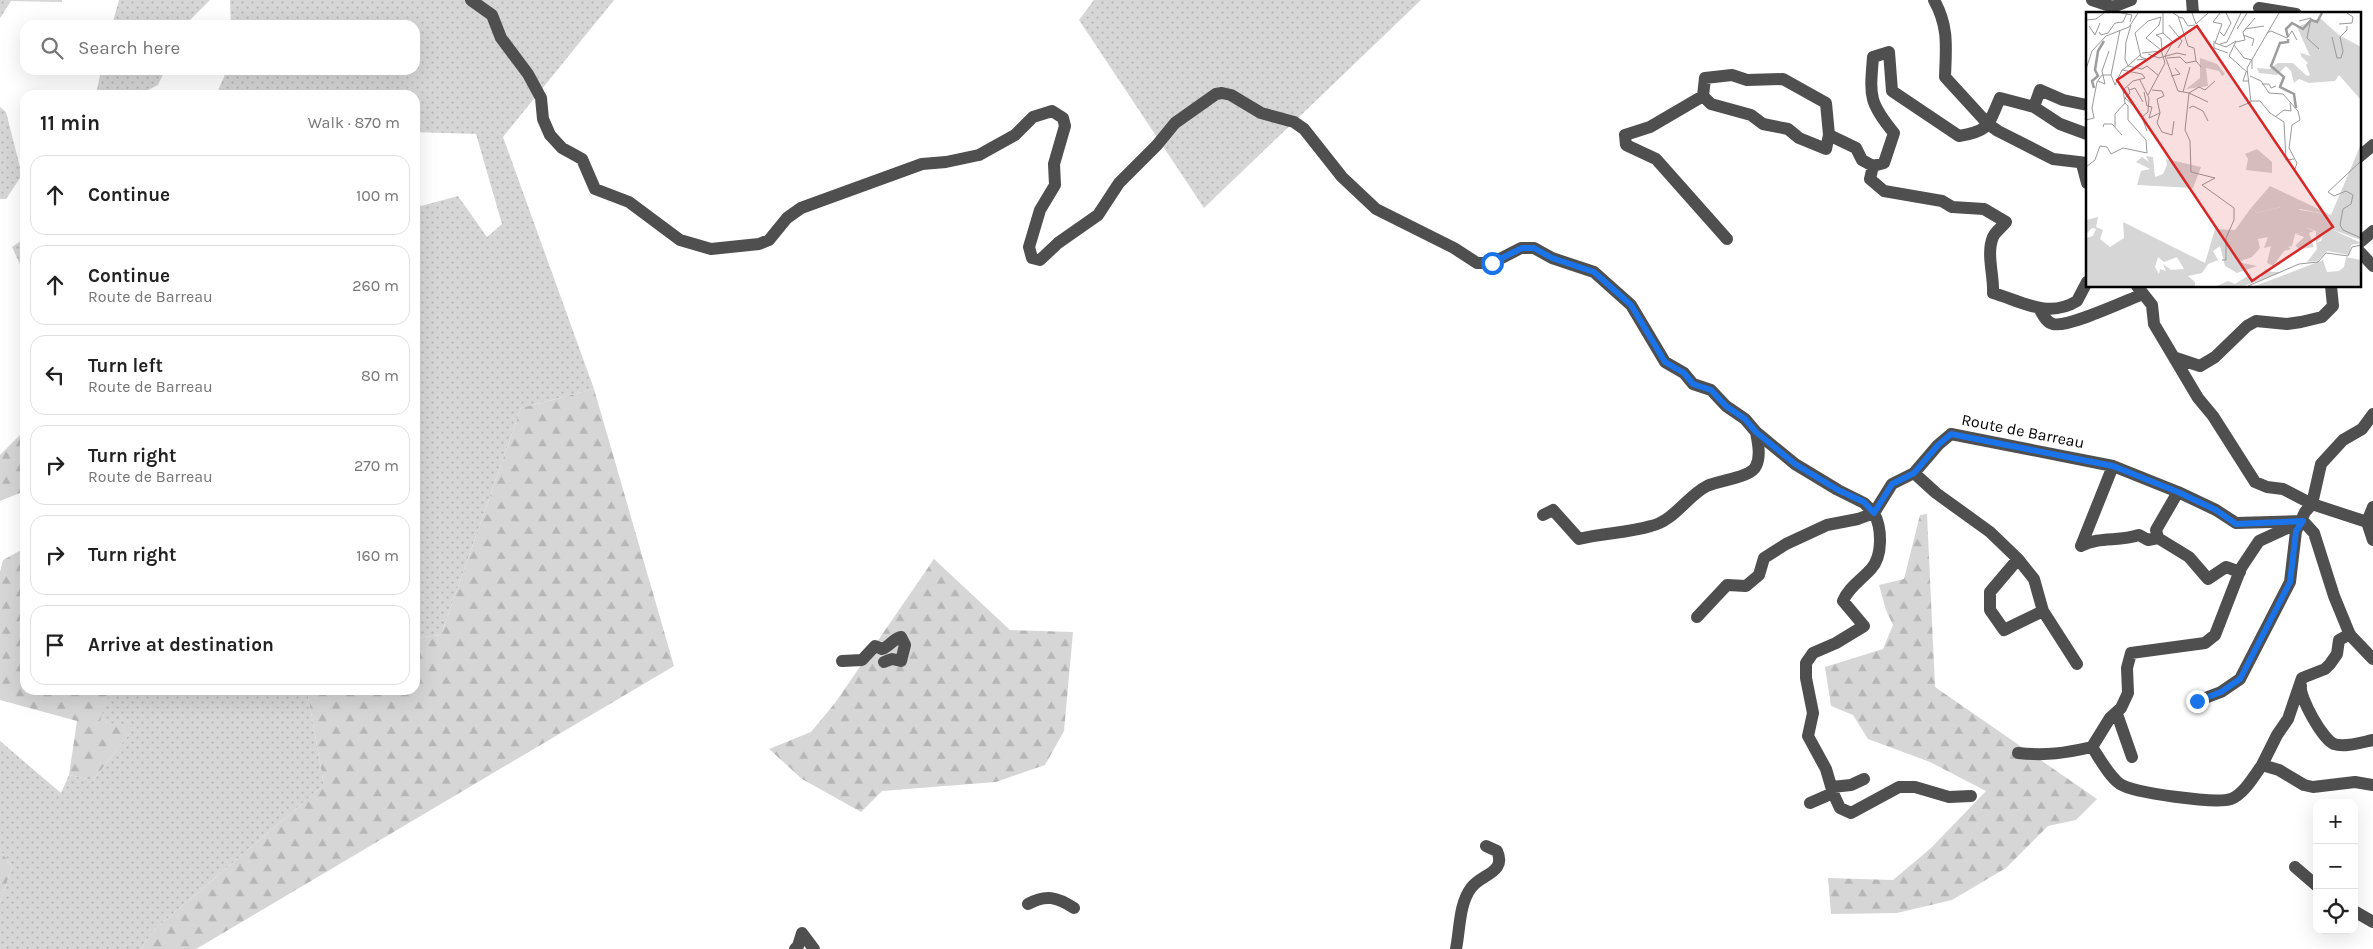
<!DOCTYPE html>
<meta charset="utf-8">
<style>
:root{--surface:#fff;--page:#f2f2f2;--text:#222;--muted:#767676;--line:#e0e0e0}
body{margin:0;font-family:Karla,sans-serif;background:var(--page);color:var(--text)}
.controls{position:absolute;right:15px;bottom:15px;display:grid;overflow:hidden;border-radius:10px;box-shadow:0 5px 20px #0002}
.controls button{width:45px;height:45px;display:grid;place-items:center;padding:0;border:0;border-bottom:1px solid var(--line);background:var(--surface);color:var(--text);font:25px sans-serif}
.stop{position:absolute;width:15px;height:15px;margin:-11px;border:4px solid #1a73e8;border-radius:50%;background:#fff}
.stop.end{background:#1a73e8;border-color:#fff;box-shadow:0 1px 5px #0008}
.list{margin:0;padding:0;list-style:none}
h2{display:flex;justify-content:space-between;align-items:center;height:65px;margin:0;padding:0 20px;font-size:21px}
h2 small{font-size:16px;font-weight:400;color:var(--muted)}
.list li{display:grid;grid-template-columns:32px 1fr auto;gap:15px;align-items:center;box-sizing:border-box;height:80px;margin:0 10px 10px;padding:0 10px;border:1px solid var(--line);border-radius:15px}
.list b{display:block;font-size:19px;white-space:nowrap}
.list p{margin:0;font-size:16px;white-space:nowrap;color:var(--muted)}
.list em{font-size:16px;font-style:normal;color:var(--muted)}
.icon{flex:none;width:28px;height:28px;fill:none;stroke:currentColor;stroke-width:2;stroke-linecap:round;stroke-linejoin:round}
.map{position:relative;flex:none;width:2373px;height:949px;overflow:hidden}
.search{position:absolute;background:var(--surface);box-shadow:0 5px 20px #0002;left:20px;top:20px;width:400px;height:55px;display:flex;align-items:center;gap:12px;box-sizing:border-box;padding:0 18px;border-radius:15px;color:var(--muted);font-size:19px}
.panel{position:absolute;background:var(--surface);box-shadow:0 5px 20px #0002;left:20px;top:90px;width:400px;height:605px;border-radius:15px}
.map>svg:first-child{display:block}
.grass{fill:url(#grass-dots)}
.forest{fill:url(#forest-firs)}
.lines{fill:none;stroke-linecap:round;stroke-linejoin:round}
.minor{stroke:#4f4f4f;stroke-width:12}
.route{stroke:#1a73e8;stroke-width:6}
.labels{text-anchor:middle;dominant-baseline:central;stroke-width:5;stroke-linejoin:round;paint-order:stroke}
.street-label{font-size:16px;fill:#000;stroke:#fff}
.inset-river{fill:none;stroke:#9d9d9d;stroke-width:2.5}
.inset-road{fill:none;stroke:#999;stroke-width:1}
.view{fill:#d62828;fill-opacity:0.15;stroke:#d62828;stroke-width:2.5}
.inset-edge{fill:none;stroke:#000;stroke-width:2.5}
</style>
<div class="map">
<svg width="2373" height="949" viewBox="0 0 2373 949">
<defs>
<pattern id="grass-dots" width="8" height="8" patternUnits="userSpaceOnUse" patternTransform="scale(1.25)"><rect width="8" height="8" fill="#d6d6d6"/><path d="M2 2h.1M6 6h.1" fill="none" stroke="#b6b6b6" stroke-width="1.8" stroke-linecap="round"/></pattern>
<pattern id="forest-firs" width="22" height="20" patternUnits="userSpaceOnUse" patternTransform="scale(1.25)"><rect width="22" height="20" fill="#d6d6d6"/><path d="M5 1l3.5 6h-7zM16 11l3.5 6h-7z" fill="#b6b6b6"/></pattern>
</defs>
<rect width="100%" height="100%" fill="#fff"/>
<path class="grass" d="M0,0h62v2l-51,-1 -11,17z
M119,0h91l-25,25h-73z
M230,0h384l-111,137 91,252 -73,19 -80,227 -26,3v-438l6,6 37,-10 29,41 15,-13 -26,-90 -61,-2v-37h-199l11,-25h188v-45h-184z
M1094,0h327l-217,208 -125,-188z
M101,70h64l-7,15 -20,10h-42z
M0,107l6,5 16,63 -16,24h-6z
M25,238v37l-13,-28z
M110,690h197l17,95 -170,145 -13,19h-141v-46l12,-36 -12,-17v-109l61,52 8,-18 24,5 40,-51 -34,-8z"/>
<path class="forest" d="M594,389l80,277 -478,283h-55l13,-19 170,-145 -17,-95h108v-52l26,-3 80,-227z
M24,431l1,60 -25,10v-46z
M1927,514l8,173 162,112 -21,21 -28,6 -42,42 -54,32 -55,13 -66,1 -3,-36 65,2 38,-32 55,-57 -56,-29 -62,-23 -15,-24 -22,-9 -6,-39 58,-18 10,-24 -7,-15 -7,-25 25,-6 16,-64z
M25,548v142h85l-10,31 34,7 -41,52 -24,-5 8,-54 -77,-21v-128l3,-12z
M934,559l76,71 63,2 -9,99 -19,34 -49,17 -114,9 -21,21 -59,-33 -33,-30 42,-17 24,-29z
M0,850l12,17 -12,36z"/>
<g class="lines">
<path class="minor" d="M471,0l21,15 9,23 27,36 13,24 2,21 7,16 12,13 20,11 13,30 34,13 51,38 31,9 48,-5 10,-4 18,-22 14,-10 121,-44 24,-2 33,-7 36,-20 18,-18 19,-6 11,7 2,8 -11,38 1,21 -15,25 -11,37 3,11 8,2 18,-17 40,-28 21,-32 38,-38 18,-22 41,-29 6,-1 9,2 30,18 33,9 10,7 38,48 34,32 78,39 23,15h15l29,-15h13l18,10 42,14 37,33 34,57 19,11 9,11 18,6 15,16 19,13 11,13 39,32 43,26 26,13 10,10 18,-29 22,-11 24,-28 13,-11 162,32 65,26 38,18 20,13 67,-2
M1934,0c15,27 12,47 11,77l43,47 10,7 55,28 34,4
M2092,0l21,7 18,-7
M2192,0l1,14
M2259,8l37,6
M1703,96l8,8 40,11 12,9 25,5 11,9 27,11 3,-14
M2034,107l6,-17 23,10 24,5
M2359,157l14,-12
M2082,164l5,19
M1873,166l-3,13 14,12 58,10 10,6 32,2 22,13c-4,5 -11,10 -13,15 -7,17 1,38 0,56 28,8 55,26 84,8l10,-19
M1727,239l-71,-80 -30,-14 -1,-10 25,-8 53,-31 2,-18 27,-3 15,5 36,-1 43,24 3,32 27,13 6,12 11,6 11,-3 10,-30c-26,-31 -24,-38 -21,-76l16,-5 3,39 67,45c31,-5 29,-11 41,-38l34,9 26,17 27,10
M2359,243l14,-12
M2359,251l14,15
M2137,286l15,19 2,19 44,74 15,18 42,66 12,5 16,2 29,15 55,18h6
M2040,310c3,5 6,12 13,14 15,4 72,-23 90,-30
M2176,358l24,8 15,-9 32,-31 9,-5 31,3 14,-2 21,-5 11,-11 -2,-20
M1914,473l22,20 54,39 28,27 16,20 9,32 34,53
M2178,492l-22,38 2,8 31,19 19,22 18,-12 14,5
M2373,507l-6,15 6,18
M1543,515l10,-5 26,29c24,-6 49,-6 72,-13 23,-5 36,-30 56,-40 12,-6 44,-8 49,-20 5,-10 2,-23 0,-34
M2303,521l11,12 20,63 16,39 23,24
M2081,546l32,-80
M2081,546c19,-10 37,-4 58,-11l9,5 10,-2
M2018,559l-28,33v18l14,20 39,-19
M1697,617l30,-32 19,1 13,-11 5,-17 22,-14 41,-19 31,-6 16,-6c8,15 9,43 -3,56 -10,11 -23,19 -28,32l21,25 -28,17 -23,10 -7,10v15l7,35 -5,23 18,33 7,24
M842,661l20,-1 13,-14 7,3c8,-3 12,-11 19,-12l4,8 -4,16 -9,-2 -8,3
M2301,686c-2,11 22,54 33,58 10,4 29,-2 39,-4
M2197,701l24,-9 19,-13 50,-97 6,-51 9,-19 7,-8 9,-40 22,-24 19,-11 11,-15
M2117,714l15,43
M2092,747c8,12 17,29 28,37 14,9 95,20 111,15 13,-5 23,-23 31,-34l17,5 25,15 9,2 42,-5 18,3
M2018,753c29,3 47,0 74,-6l18,-29 11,-10 7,-15 -1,-25 4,-15 74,-10 10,-8 26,-67 18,-27 37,-17
M2262,765l15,-30 11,-16 14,-41 23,-9 5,-5 7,-10 2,-14 11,-6
M1832,787l19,-2 13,-6
M1810,803l23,-10 7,15 11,5 48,-26h16l34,10 22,-1
M2295,867l22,19
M1028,904c18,-10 29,-7 46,4
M2354,911l19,11
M795,949l3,-3 4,-13 12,16
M1456,949c4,-20 3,-45 15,-61 10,-14 36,-15 26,-37l-11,-5"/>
</g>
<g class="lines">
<path class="route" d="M1492,263l30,-15h12l18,10 42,14 37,33 34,57 19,11 9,11 18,6 15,16 19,13 11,13 39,32 43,26 26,12 10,11 18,-29 22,-11 24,-28 13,-11 162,32 65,26 38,18 20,14 67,-3 -7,10 -6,51 -50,97 -19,13 -24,9"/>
</g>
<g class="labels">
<g class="street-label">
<text transform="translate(2023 431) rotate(11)">Route de Barreau</text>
</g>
</g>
<g transform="translate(2086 12)">
<rect width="275" height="275" fill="#fff"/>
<path d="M234,6l19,17 22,12v53l-22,-25 -4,6 -26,2 -10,-4 -5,4 -3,-12 -5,-5 -9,9 -18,-2 -2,-5 13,1 8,-6h15l14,13 3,-1 -4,-10 2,-2 -7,-7 -1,-7 1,4 9,3 -13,-29zM275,132v96l-30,-11 -15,14v-12l-9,-3 1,3 -13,3 -3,12 -4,1 3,2 -7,2 -11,15 -6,-3 4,-17 -7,2 4,-11 -10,2 2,9 -8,9 -14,5 19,4 -14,5 -6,2 -12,-7 -5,-20 -7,5 5,9 -10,4 -6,9 -14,3 7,6v4h-109v-48l7,-2 3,-7 -4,-1 -6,6v-14l12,-3 -2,10 7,3 -3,9 10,8 14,-9 -1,-16 82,41 10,-34 20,1 16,-22 6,5 24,-6 50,8zM72,245l6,5 13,-5 7,12 -13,1 -8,-6 3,7 -6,-2 -1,5 -4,-7zM60,144l7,1 2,20 8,-3 4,-9 -1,-6 35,8 -8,21 -56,-3 4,-14 9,-2 -14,-7 6,-5 7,5zM260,245l15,3v26h-106l68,-26 4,12 12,-1 5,-4zM180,257l6,3h10l-38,14h-27l11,-5 7,3 14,-9 3,5 9,-2z" fill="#d6d6d6" fill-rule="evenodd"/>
<path d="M114,46l17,6 8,10 -3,2 -3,-5 -13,-3 2,18 -22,3 14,-11zM171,137l15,13v11l-26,-3 2,-11 -3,-5zM184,174l61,29 -31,-6 -10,9 -9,-11 -24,6 -6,-5zM220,216l8,3 -5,2 5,14 -14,2 -5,-3 9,-9 -8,-3 11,-3zM245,217l30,14 -10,2 -2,10 -22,-4 -9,10 -11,1 10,-13 -1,-6 5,-2 4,-11z" fill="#d6d6d6"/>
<path class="inset-river" d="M202,25l-2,-8 6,-6 11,6 8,-9 6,2 5,-9M202,27v3l-8,1 -9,23 13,11 -4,10 14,7 2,14M8,76l-2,-7 6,-5 -3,-6 3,-19 6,-10"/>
<path class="inset-road" d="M35,1l11,2 -2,7M77,1v20l10,9 -8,14M87,1l5,3 10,30 6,2 2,13M106,1l4,11 12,-11M134,1l-7,9 9,2 -7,19 11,4 10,-6 -7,15 19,17M92,5l5,1 5,8 7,-1M0,8l10,-1 8,-6M213,9l12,-3 -4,20 12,11M253,12l13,-1 1,-6 -6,-4M83,13l13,16 -4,7M3,14l6,9 5,-12M151,17l10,-16M159,17l19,-3M13,20l2,3 7,-2 7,-10 8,-1 4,-9M134,20l4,4 7,-13 -5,-10M181,21l4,-2 16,7 5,-7 5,9M157,23l11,4 -2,7M246,25l5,21h4l2,-7 -3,-14 7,-7v-4M128,29v7l14,5M150,30l9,-2 -2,-8 12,-14M134,32l7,-2 14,-29M148,33l10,13 8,2v9M56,41l20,-2 -1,-13 -5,-3 7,-2M62,42l11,4 18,-5 9,2M79,44l13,35 11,2 -4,37 5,11 1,31 24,6 -13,7 32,23v12l-8,18v22h-4M81,46l13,-1 6,6 10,-2 5,6M51,48l9,-1 -5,-2 -6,-24 13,-12 13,-4M42,54l14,3 5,-3 12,10M42,54l13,-12M0,57l6,-18 14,-15 23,-9 9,-14M160,60l-3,9h6M25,63l4,10 7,-15M85,64l9,-2 -5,-6M164,64l11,5 8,12 14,1 15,17 2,9 -8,5 -3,23 8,15 -2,6M54,68l9,18 -1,14 -6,5 5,14M12,69l7,3 -3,-13 7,-20M176,72h7l2,4 5,-2M42,75l2,6 -5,5 9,8M43,78l6,-2 8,14M66,78l10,1 2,5 -7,3 3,14M58,80l3,14 5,1 -3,11 11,-5 -3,10 5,9 10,3 2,-14M97,80l7,-25M103,81l10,-6 6,3 10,-9M103,81l19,9M62,83l17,-32 -4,-13 -15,-12 13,-13 2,-8M165,89h9l10,12 14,9 2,38 8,-1M153,95l12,-5 -4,-34 32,-55M103,96l4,-2 10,5 5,10M189,105l9,-7 7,1 -1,-8M0,108l8,-2 -2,-10 5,-26 5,-7h9l9,-45M17,115l1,-3h8l10,11M29,115v-13l10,-11 -2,-13 10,-9 12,-3 -3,-4 -20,-4 6,-4 -3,-7 1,-17 5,-17M275,149l-33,31 6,4 12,-5 7,4 -2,9 -8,5 -3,16 3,5 18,8M0,155l9,-7 5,-14 7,1 4,7 12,-6 24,5 -1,-13 -18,-20v-14l-3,-3M162,274l51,-22 19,-2 8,-9 22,3 4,-9 9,-2"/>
<path class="view" d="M111,14l136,201 -81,54 -135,-201z"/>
<rect width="275" height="275" class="inset-edge"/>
</g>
</svg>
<div class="controls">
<button>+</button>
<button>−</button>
<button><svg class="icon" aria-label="locate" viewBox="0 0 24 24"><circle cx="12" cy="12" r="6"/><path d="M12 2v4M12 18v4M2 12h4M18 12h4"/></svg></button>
</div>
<div class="stop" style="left:1492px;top:263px"></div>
<div class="stop end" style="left:2197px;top:701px"></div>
<div class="search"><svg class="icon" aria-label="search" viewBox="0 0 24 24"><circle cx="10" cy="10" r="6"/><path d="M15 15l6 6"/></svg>Search here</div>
<section class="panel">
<h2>11 min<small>Walk · 870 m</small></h2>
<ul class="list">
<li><svg class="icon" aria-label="ahead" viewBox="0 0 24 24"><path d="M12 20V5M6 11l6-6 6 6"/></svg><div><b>Continue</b></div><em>100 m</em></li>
<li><svg class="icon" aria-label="ahead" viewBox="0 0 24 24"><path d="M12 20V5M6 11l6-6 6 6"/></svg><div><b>Continue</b><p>Route de Barreau</p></div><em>260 m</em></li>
<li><svg class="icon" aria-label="left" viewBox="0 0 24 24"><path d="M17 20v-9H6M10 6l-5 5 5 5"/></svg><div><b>Turn left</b><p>Route de Barreau</p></div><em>80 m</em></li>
<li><svg class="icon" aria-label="right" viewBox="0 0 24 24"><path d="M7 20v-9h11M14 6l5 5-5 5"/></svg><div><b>Turn right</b><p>Route de Barreau</p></div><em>270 m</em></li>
<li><svg class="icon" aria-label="right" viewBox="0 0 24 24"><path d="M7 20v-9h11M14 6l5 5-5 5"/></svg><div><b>Turn right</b></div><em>160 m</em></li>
<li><svg class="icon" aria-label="arrive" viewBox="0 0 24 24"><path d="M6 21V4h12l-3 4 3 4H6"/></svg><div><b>Arrive at destination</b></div></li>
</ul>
</section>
</div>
